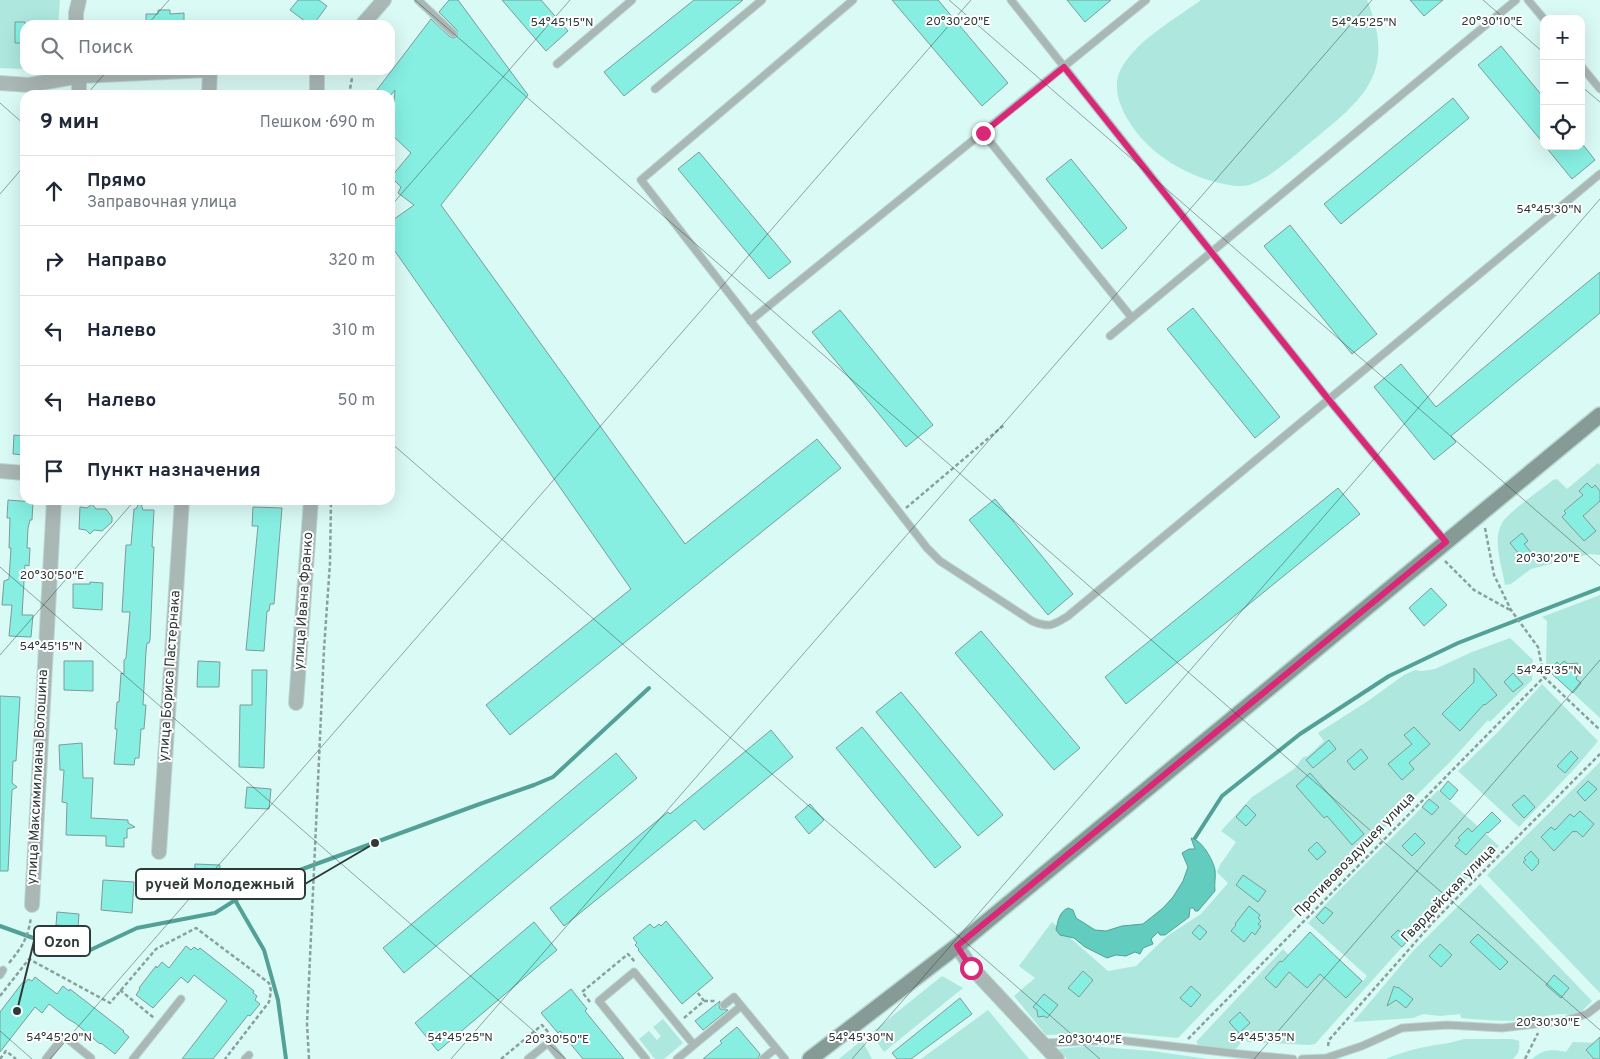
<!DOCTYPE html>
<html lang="ru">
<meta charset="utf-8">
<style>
:root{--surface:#fff;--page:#f2f2f3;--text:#1f2937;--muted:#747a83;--line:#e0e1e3}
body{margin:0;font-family:Overpass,sans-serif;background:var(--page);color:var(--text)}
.controls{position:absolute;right:15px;top:15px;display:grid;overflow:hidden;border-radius:10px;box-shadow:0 5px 20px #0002}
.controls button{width:45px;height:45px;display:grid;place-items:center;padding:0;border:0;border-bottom:1px solid var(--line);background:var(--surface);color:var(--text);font:25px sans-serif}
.stop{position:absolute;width:15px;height:15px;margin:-11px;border:4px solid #db2777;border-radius:50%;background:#fff}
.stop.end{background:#db2777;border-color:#fff;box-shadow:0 1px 5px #0008}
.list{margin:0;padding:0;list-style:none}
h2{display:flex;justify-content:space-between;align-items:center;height:65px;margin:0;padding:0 20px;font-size:21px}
h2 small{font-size:16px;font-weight:400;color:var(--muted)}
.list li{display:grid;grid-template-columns:32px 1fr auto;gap:15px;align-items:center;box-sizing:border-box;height:70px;padding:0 20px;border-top:1px solid var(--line)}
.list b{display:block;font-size:19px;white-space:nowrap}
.list p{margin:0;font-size:16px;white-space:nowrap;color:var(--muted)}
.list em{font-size:16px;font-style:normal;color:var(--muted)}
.icon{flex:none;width:28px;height:28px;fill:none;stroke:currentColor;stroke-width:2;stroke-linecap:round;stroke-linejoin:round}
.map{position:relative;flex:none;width:1600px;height:1059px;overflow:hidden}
.search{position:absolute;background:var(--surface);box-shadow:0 5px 20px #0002;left:20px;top:20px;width:375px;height:55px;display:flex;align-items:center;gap:12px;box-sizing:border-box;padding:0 18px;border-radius:15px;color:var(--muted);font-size:19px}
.panel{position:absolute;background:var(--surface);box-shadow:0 5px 20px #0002;left:20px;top:90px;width:375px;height:415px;border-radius:15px}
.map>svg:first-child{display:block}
.green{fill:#ade7de}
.water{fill:#62ccbf;stroke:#52a096}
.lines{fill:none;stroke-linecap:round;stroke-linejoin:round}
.stream{stroke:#52a096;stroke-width:4}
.building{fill:#86efe2;stroke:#7e9b97}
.lane-casing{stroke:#bbd7d3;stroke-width:9}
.street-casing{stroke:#bbd7d3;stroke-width:16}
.secondary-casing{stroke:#bbd7d3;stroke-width:18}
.path{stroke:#89a09c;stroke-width:2.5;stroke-dasharray:4 2.5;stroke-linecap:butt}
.lane{stroke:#a9b7b5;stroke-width:7}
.street{stroke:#a9b7b5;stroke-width:14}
.secondary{stroke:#869a96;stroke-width:15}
.route{stroke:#db2777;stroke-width:6}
.ticks{fill:none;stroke:#2e3a38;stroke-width:1;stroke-opacity:0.45}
.labels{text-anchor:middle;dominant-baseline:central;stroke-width:4;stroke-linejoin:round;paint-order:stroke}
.street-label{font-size:14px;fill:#2e3a38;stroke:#fff}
.ticks-label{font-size:12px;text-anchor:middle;fill:#2e3a38;stroke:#fff;stroke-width:4;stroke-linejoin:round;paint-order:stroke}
.leader{fill:none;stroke:#2e3a38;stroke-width:2}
.callout-dot{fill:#2e3a38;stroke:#fff;stroke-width:2}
.callout{fill:#fff;stroke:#2e3a38;stroke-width:2}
.callout-label{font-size:15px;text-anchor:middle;font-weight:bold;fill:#2e3a38}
</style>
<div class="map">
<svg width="1600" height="1059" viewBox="0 0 1600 1059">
<rect width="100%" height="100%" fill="#dafaf5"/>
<path class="green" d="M0,0h60l-2,25h-33v44l-25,-1z
M1201,0h166c32,77 -8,102 -62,147 -15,12 -38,33 -56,38 -11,3 -24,-1 -34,-3 -40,-11 -78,-37 -94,-76 -4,-11 -6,-22 -2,-33 14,-31 55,-53 82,-73z
M1598,463l2,2v90l-10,-1 -59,15 -20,15 -6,1c-3,-19 -13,-45 -3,-62 6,-11 40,-34 51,-43l4,-1 10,10z
M1600,595v123l-54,-50 1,-47 -5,-4z
M1510,638l23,22 -1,20 -42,42 -2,-2 -38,42 -106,106 -17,15 -149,155 -65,-6 -67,3 -32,-39 21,-18 -16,-12 33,-44 56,49 28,-5 31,-30 34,-22 27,-31 -11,-11 3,-7 16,-23 -15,-11 31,-34 42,-28 9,-12 5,-1 16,-15 -6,-8 50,-32 36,-26 11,-5 7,1 13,-2 37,-17z
M1542,684l56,57 -21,25 -58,61 -61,-56 41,-40z
M1600,762v231l-113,-118z
M1438,790l61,56 -69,70 -115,128 -6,1 -61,-3 -4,-3 -9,11 -36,-5 -3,-3 87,-93 15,15 21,-23 44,40 4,-5 -59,-53c42,-46 88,-87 130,-133z
M1480,884l112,117 -14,14 -8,1 -4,-2c-11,0 -20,2 -31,4 -24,5 -50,2 -74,0l-1,-4 -20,2 -17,-2 -10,4 -60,4 61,-72z
M942,976l21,12 -79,64 -13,-19z
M988,1010l41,49h-108z
M663,1019l20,24 -19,16h-9l-16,-20 10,-8 8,9 4,-4 -8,-9z
M1464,1039h48l7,2c1,9 0,12 -6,18h-127c20,-9 41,-13 63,-16 5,-1 10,-3 15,-4z
M862,1040l10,19h-33z
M1573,1042l27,1v16h-68c11,-10 20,-10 34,-7z
M1089,1046l63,5 56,8h-141l-9,-10z"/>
<path class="water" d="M1191,838c11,2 22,22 24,32 1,7 -1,14 0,21l-17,20h-3l-1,-3h-4l-1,9 -24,18h-5l-2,-3 -7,7 2,5 -10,4 -3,6 -5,-2 -9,4 -10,-1 -9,3 -22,-11 -11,-9 -14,-3 -4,-5c2,-9 3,-18 12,-22l5,2 3,8 19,12 11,1 16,-5 21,-2 20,-16 10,-11 10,-16 5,-14 -6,-14 7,-4h6z"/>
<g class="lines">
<path class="stream" d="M1195,838l27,-42 78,-62 89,-58 69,-33 142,-55
M235,900l29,50 14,50 8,59
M0,926l50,18 36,8 51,-24 78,-15 44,-28 218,-80 57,-20 19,-8 96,-89"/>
</g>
<path class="building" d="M298,0h21l8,6 -14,19h-3l-20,-15z
M449,0h9l70,95 -87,110 244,339 132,-105 24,29 -331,267 -24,-30 145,-116 -241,-345v-22l24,-17 -16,-12 3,-6 -10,-10 20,-24 -20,-19 4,-44 -4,5h-18l58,-76 19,18 4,1 3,-2v-6l-18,-18z
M502,0h39l27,31 -22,20z
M694,0h49l-119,96 -20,-24z
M892,0h46l70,83 -26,23z
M1067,0h44l-26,22z
M1410,0h33l-19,16z
M158,10h12v4l14,-1v12h-38v-11h12z
M15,22h10v21h-10z
M1501,46l43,52v46l-66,-79z
M1453,98l16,20 -128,106 -17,-20z
M1545,146h39l11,14 -23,19z
M699,152l92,110 -22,17 -91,-110z
M1071,159l56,69 -25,21 -56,-70z
M1290,225l87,109 -25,20 -88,-108z
M1600,272v41l-149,123 5,6 -22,18 -60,-73 27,-23 35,43z
M1193,308l87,109 -25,21 -88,-109z
M840,310l93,115 -27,22 -94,-115z
M14,435l11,1v19l-12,-1z
M1587,483l5,5 3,-3 5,6v10l-17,15 13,15 -12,10 -22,-24 4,-4 -2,-2 19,-16 -4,-4z
M1338,488l22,26 -234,190 -21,-27z
M995,499l78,95 -25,21 -79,-95z
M8,500l25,2 -1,18h-2l-2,8 -1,20h3l-1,18 -4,-1 -3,50h11l-2,22 -22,-1 3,-31h-10l2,-24 5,-2 2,-31h-2l1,-30h-3z
M140,501l3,9h11l-2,37h2l-4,93 -1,3h-2l-1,8 -3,54h3l-2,24h-3l-2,29h-4l-1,7 -20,-1 3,-35h-2l2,-27h2l2,-29 3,1v-14l2,-2 4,-46h-8l4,-67h5l3,-36h2z
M92,504l4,5h10l6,8v5l-10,9 -8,-1 -4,4 -4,-4 -7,-1 1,-22 7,1z
M253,507l29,1 -8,96h-4l-1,7h-2l-3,40 -18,-1 12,-124h-6z
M1522,533l6,8 -4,3 7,8 -8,7 -13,-16z
M90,582l13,1 -1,27 -29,-2v-24h17z
M1431,588l16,17 -23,21 -15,-18z
M981,631l99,117 -26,22 -99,-117z
M64,661h29v30l-29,-1z
M198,661l22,1 -1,25h-22z
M1564,661l4,3 9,-1 3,4 -4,12 5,4 -8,10 -24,-22 8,-9 3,3z
M1474,668l23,27 -12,10 -1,-1 -24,27 -18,-17 32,-32z
M252,670h15l-3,98 -25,-1 1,-62h12z
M1513,673l10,11 -10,8 -9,-10z
M901,692l102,123 -25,21 -102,-124z
M0,696l20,1 -4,64h-3l-1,22 5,4 -5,3 -4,81h-8z
M862,727l99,120 -26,21 -99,-120z
M1414,727l16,17 -21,19 5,6 -12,11 -14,-16 24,-20 -8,-9z
M771,730l22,27 -89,73 -9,-10 -131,106 -14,-18 118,-96 2,2z
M1329,740l7,9 -23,19 -7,-8z
M82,743l1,35h10l-2,40 37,2v3l7,4 -8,2v9h-3v9l-18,-1v-10l-40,-1 1,-32 -5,-1 2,-32h-4l-1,-25z
M1361,749l7,9 -14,12 -7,-9z
M1571,751l7,7 -13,15 -8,-7z
M616,753l21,25 -233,195 -21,-25z
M1310,773l54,61 -12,11 -25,-29 -3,2 -28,-32z
M1448,781l10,9 -8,10 -10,-9z
M1588,781l9,8 -12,12 -8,-9z
M247,787l24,2 -2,20 -24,-1z
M1524,795l11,12 -11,11 -12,-13z
M1429,799l10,8 -7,8 -10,-8z
M810,804l14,16 -15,14 -14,-17z
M1246,805l10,10 -10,11 -10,-9z
M1580,811l14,13 -11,13 -7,-6 -2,1 -1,-1 -19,20 -13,-14 10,-10 4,3 15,-16 4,3z
M1492,812l9,9 -13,12 -1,-1 -21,23 -11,-9 5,-6 -2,-2 10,-10 4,4z
M1415,833l10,10 -13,13 -10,-10z
M1317,842l9,10 -9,8 -9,-10z
M1531,851l8,9 -1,1 1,2 -7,8 -9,-9 3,-2 -2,-2z
M195,864l25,1 -1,22 -25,-1z
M1243,875l23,16 -8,11 -22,-17z
M103,880l31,2 -2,31 -31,-3z
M1249,906l11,9 -2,3 3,3 -3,3 3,2 -6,9 -3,-3 -8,10 -13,-11 5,-6 -1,-1z
M1325,907l8,6 -10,11 -7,-7z
M57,912l22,2 -1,13 -22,-2z
M666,921l47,57 -31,26 -44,-54 1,-1 -4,-4 2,-2 -4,-5 17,-14 4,4 5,-4 2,2z
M534,922l23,28 -119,101 -23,-28z
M1199,925l8,7 -7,8 -8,-7z
M1398,930l11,9 -7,8 -11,-10z
M1310,932l52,49 -16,17 -26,-24 -13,14 -18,-16 -13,16 -11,-10 15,-17 2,1z
M1478,934l30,28 -8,8 -30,-28z
M1440,944l12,11 -11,12 -12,-11z
M186,946l5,4 3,-3 4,3 2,-2 33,26 21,17 -1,2 4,3 -2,4 5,4 -10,12 -2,-1 -35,44h-31l45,-58 -33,-26 -6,8 -7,-6 -28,31 -17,-13 4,-6 -1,-1 17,-22 1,2 5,-6 7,6z
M1083,971l10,9 -14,17 -11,-9z
M1554,975l15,13 -8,10 -15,-13z
M35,977l22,17 6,-8 6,5 1,-2 54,42 -1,1 6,5 -14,17 -14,-11 -1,1 -25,-21 -7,-4 -19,-15 -7,9 -7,-6 -35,45v-40l23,-30 2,1 3,-4 4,2z
M1191,986l10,9 -10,12 -11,-9z
M1394,986l3,2 1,-1 15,12 -7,9 -10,-8 -9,6z
M571,989l16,20 -2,2 39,48h-41l-23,-28 -2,2 -17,-20z
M1044,994l14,11 -11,13 -3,-2 -6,1 -1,-7 -4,-3z
M960,998l12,16 -61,45h-14l-5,-6z
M720,1001l-1,4 1,4 8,1 -25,20 -8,-9z
M1240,1012l10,11 -11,10 -10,-11z
M737,1027l23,27 -2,5h-55l19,-16 -2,-2z
M1600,1037v22h-6l-8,-9z"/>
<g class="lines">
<defs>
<path id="lane" d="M418,0l35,33
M853,0l-212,180 286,368 13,13 92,60c17,7 20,5 36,-5l532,-442
M1011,0l318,400 117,142
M1528,0l16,19
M557,64l75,-64
M1581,66l19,23
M655,89l107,-89
M983,133l149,185
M750,321l396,-321
M1110,336l406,-336
M0,975l3,-5
M724,1005l10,-8 51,62
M1043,1043l75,-3 122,14 53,5
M46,1059l18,-23 27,22
M133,1059l48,-60
M245,1059l4,-4
M528,1059l20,-16 13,16
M646,1059l-47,-58 35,-29 60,73
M677,1059l64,-53
M763,1059l13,-11
M1302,1059l24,-1 36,-12 40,-18 45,-3 55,3 61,-7 24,-7 13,-10"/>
<path id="street" d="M76,25v-12l3,-13
M362,25l22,-25
M0,83l29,2 51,-9 128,-6
M79,95v-25
M209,95l1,-25
M317,95v-25
M0,471l25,2
M296,703l15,-203
M159,852l23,-352
M32,905l22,-405
M957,946l14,21 86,92"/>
<path id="secondary" d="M810,1059l147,-113 643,-531"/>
</defs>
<use href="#lane" class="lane-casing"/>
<use href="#street" class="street-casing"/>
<use href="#secondary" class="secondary-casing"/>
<path class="path" d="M349,95l3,-17
M906,508l98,-83
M1485,528l9,47 17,35 27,37 6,30 56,53
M1445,561l29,29 36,20
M9,963c13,-16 19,-25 22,-46
M120,990l34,28
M0,996l29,-37 81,44 46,-54 40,-21 73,55 2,8 -2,11 -44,57
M704,1001h11
M590,1002l-8,-10 46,-38 7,8
M684,1018l20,-17 -7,-9
M1188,1039l356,-362
M1328,1046l1,-6 105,-119 166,-167
M0,1059l6,-8 10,8
M309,1059l-2,-35 17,-375 6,-86 1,-63
M501,1059l41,-34 7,8
M1525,1059l13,-26"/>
<use href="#lane" class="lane"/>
<use href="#street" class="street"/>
<use href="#secondary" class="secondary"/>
</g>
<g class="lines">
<path class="route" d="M971,968l-14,-22 489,-404 -117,-142 -265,-333 -81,66"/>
</g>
<path class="ticks" d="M415,0l1185,1030M949,0l651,566M1483,0l61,53M147,25l22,-25M1581,86l19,16M86,95l22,-25M0,103l25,22M0,194l25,-29M390,207l180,-207M390,442l710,617M0,567l566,492M0,655l135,-155M0,1031l32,28M50,1059l921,-1059M451,1059l921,-1059M852,1059l748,-860M1254,1059l346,-399"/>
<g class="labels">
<g class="street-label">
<text transform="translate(304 601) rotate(-86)">улица Ивана Франко</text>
<text transform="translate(170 676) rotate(-86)">улица Бориса Пастернака</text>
<text transform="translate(38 777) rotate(-87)">улица Максимилиана Волошина</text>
<text transform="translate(1355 855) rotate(-46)">Противовоздушея улица</text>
<text transform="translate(1449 894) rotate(-46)">Гвардейская улица</text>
</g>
</g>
<g class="ticks-label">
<text x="958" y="25">20°30'20"E</text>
<text x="1492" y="25">20°30'10"E</text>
<text x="562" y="26">54°45'15"N</text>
<text x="1364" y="26">54°45'25"N</text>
<text x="1549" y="213">54°45'30"N</text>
<text x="1548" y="562">20°30'20"E</text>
<text x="52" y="579">20°30'50"E</text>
<text x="51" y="650">54°45'15"N</text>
<text x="1549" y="674">54°45'35"N</text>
<text x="1548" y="1026">20°30'30"E</text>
<text x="59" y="1041">54°45'20"N</text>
<text x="460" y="1041">54°45'25"N</text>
<text x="861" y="1041">54°45'30"N</text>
<text x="1262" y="1041">54°45'35"N</text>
<text x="557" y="1043">20°30'50"E</text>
<text x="1090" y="1043">20°30'40"E</text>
</g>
<path class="leader" d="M375 843L305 884M17 1011L34 941"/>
<g class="callout-dot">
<circle cx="375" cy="843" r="5"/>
<circle cx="17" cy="1011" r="5"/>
</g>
<g class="callout">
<rect x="136" y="869" width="169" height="30" rx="5"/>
<rect x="34" y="926" width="56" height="30" rx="5"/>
</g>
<g class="callout-label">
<text x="220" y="889">ручей Молодежный</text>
<text x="62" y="947">Ozon</text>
</g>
</svg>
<div class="controls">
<button>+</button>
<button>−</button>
<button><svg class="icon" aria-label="locate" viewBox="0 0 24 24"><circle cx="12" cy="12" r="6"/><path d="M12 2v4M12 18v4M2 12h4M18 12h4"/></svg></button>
</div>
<div class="stop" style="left:971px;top:968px"></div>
<div class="stop end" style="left:983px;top:133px"></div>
<div class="search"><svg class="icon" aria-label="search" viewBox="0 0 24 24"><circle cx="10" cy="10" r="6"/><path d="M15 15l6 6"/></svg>Поиск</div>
<section class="panel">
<h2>9 мин<small>Пешком · 690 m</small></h2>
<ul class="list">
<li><svg class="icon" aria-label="ahead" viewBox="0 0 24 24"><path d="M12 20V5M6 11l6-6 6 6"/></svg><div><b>Прямо</b><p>Заправочная улица</p></div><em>10 m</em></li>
<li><svg class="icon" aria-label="right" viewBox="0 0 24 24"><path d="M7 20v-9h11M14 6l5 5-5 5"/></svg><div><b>Направо</b></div><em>320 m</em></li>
<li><svg class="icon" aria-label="left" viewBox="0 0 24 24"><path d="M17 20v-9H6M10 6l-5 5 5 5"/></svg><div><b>Налево</b></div><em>310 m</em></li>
<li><svg class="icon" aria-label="left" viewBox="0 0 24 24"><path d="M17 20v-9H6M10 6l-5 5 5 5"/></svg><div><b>Налево</b></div><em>50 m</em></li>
<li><svg class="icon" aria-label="arrive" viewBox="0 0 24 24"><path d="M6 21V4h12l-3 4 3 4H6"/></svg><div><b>Пункт назначения</b></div></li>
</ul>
</section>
</div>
